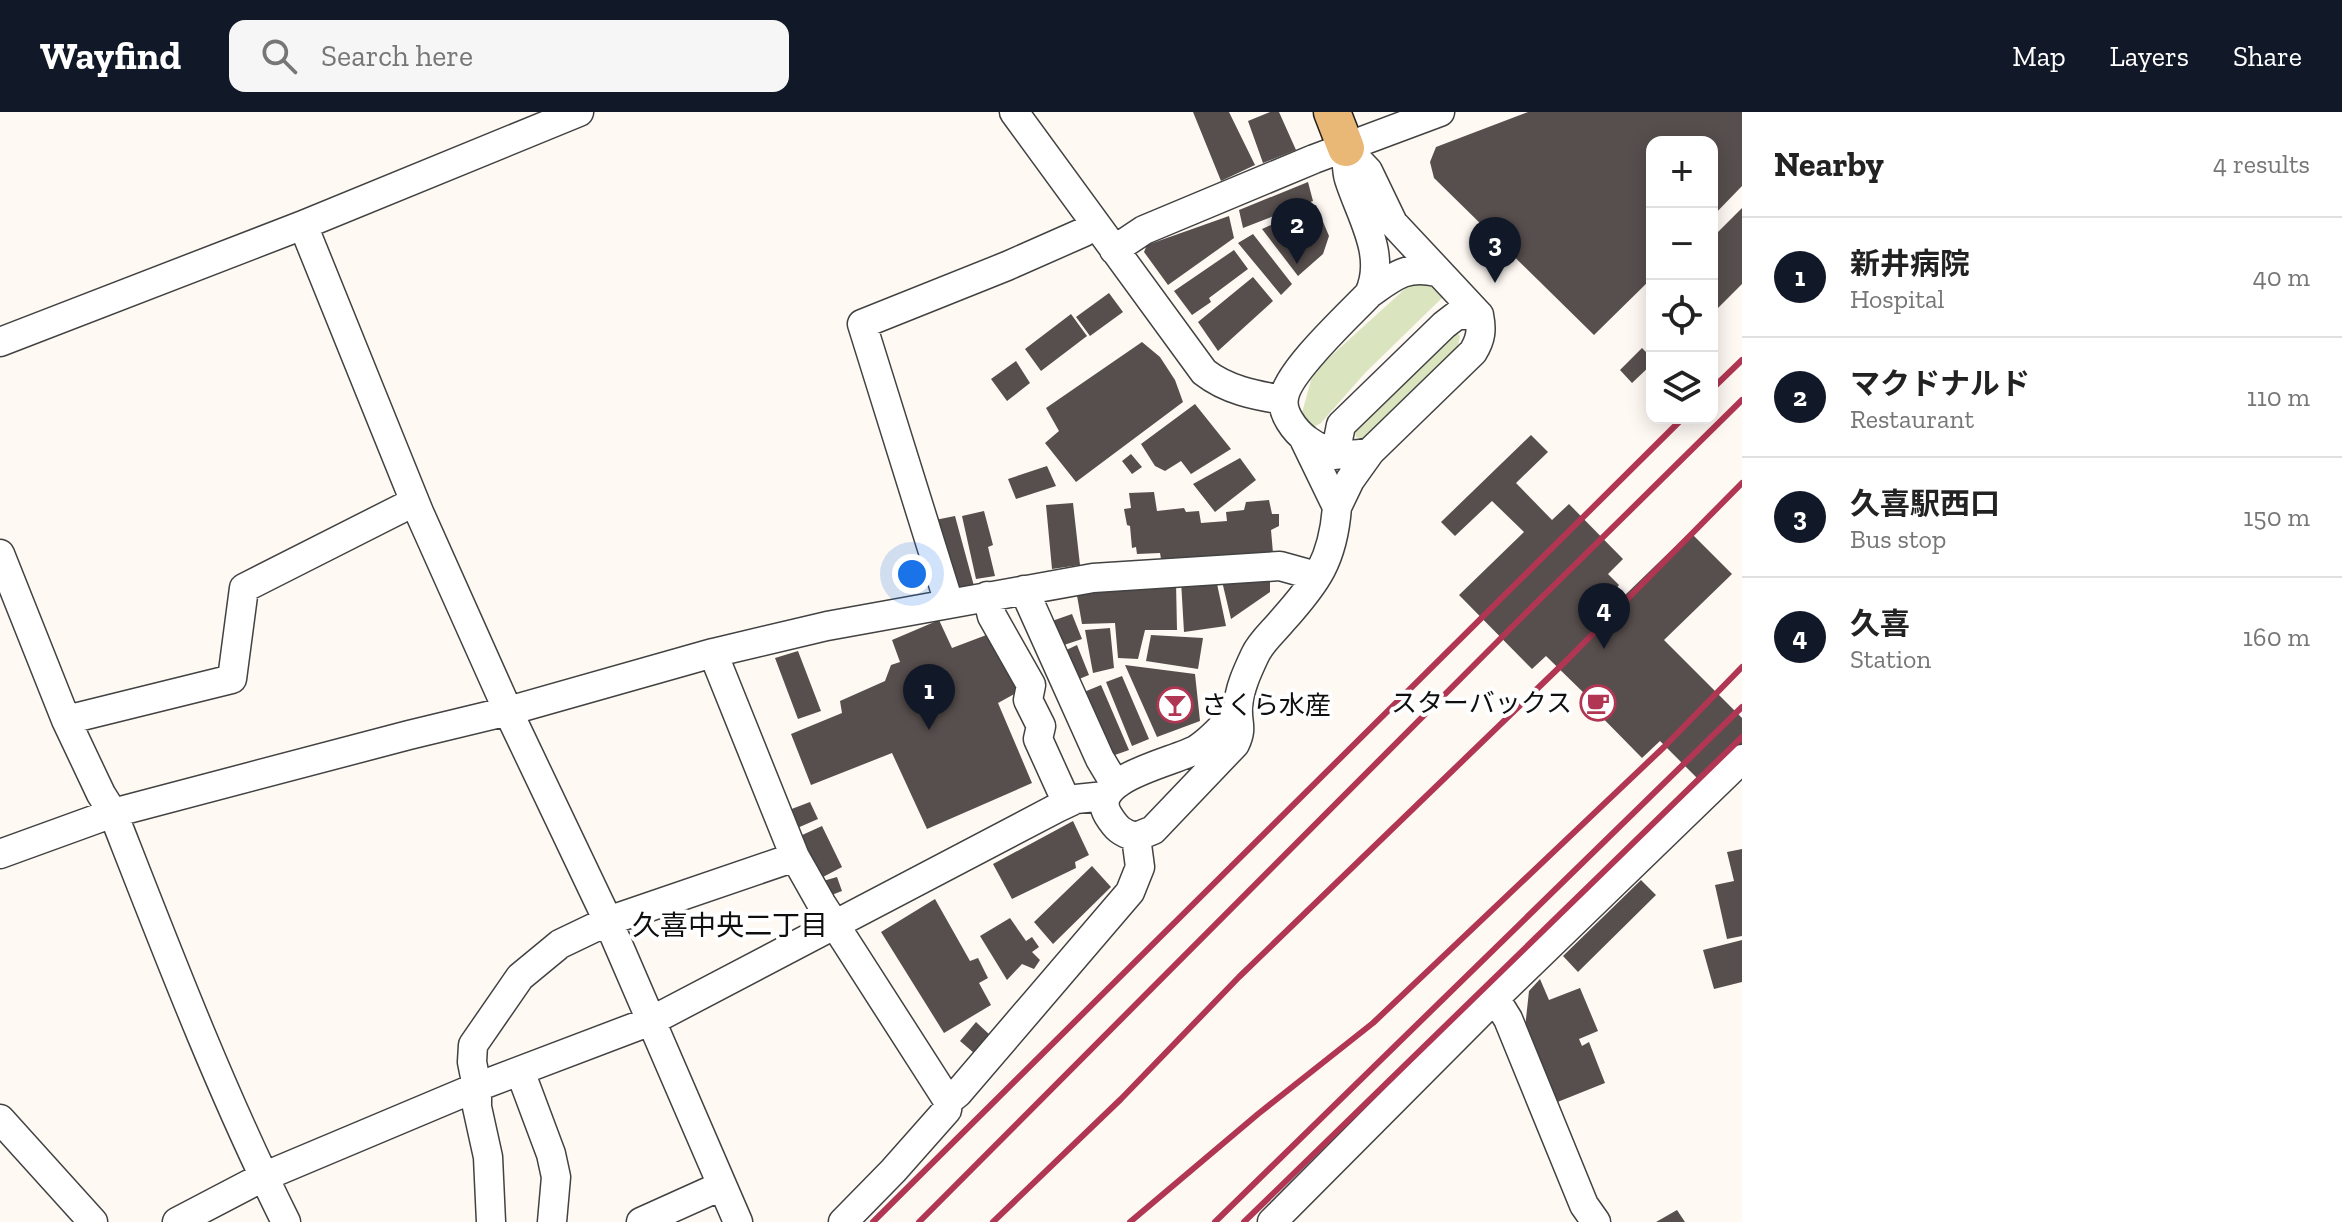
<!DOCTYPE html>
<meta charset="utf-8">
<style>
:root{--surface:#fff;--page:#f6f6f6;--text:#222;--muted:#767676;--line:#e0e0e0;--accent:#111827}
body{margin:0;font-family:"Zilla Slab","Noto Sans JP",serif;background:var(--page);color:var(--text)}
.controls{position:absolute;right:24px;top:24px;display:grid;overflow:hidden;border-radius:16px;box-shadow:0 4px 20px #0003}
.controls button{width:72px;height:72px;display:grid;place-items:center;padding:0;border:0;border-bottom:2px solid var(--line);background:var(--surface);color:var(--text);font:40px sans-serif}
.you{position:absolute;left:912px;top:462px;width:28px;height:28px;margin:-20px;border:6px solid #fff;border-radius:50%;background:#1a73e8;box-shadow:0 0 0 12px #1a73e833}
.badge{display:grid;place-items:center;width:52px;height:52px;border-radius:50%;background:var(--accent);color:#fff;font-size:26px;font-weight:700}
.pin{position:absolute;translate:-50% -66px;filter:drop-shadow(0 2px 4px #0008)}
.pin::after{content:'';position:absolute;top:42px;width:28px;height:24px;background:inherit;clip-path:polygon(0 0,100% 0,50% 100%)}
.list{margin:0;padding:0;list-style:none}
h2{display:flex;justify-content:space-between;align-items:center;height:104px;margin:0;padding:0 32px;font-size:34px}
h2 small{font-size:26px;font-weight:400;color:var(--muted)}
.list li{display:grid;grid-template-columns:52px 1fr auto;gap:24px;align-items:center;box-sizing:border-box;height:120px;padding:0 32px;border-top:2px solid var(--line)}
.list b{display:block;font-size:30px;white-space:nowrap}
.list p{margin:0;font-size:26px;white-space:nowrap;color:var(--muted)}
.list em{font-size:26px;font-style:normal;color:var(--muted)}
.icon{flex:none;width:44px;height:44px;fill:none;stroke:currentColor;stroke-width:2;stroke-linecap:round;stroke-linejoin:round}
.map{position:relative;flex:none;width:1742px;height:1110px;overflow:hidden}
header{display:flex;align-items:center;gap:48px;box-sizing:border-box;height:112px;padding:0 40px;background:var(--accent);color:#fff}
header strong{font-size:38px}
nav{display:flex;gap:44px;margin-inline-start:auto;font-size:28px}
.search{width:560px;height:72px;background:var(--page);display:flex;align-items:center;gap:20px;box-sizing:border-box;padding:0 28px;border-radius:16px;color:var(--muted);font-size:30px}
main{display:flex}
aside{flex:1;background:var(--surface)}
.map>svg:first-child{display:block}
.green{fill:#dae5bf}
.building{fill:#574f4d}
.lines{fill:none;stroke-linecap:round;stroke-linejoin:round}
.minor-casing{stroke:#424242;stroke-width:31}
.major-casing{stroke:#202020;stroke-width:39}
.minor{stroke:#fff;stroke-width:28}
.major{stroke:#e9b877;stroke-width:36}
.rail{stroke:#b03653;stroke-width:6}
.labels{text-anchor:middle;dominant-baseline:central;stroke-width:8;stroke-linejoin:round;paint-order:stroke}
.poi-label{font-size:26px;fill:#0f0f0f;stroke:#fff;text-anchor:end}
.neighbourhood-label{font-size:28px;fill:#0f0f0f;stroke:#fff}
</style>
<header>
<strong>Wayfind</strong>
<div class="search"><svg class="icon" aria-label="search" viewBox="0 0 24 24"><circle cx="10" cy="10" r="6"/><path d="M15 15l6 6"/></svg>Search here</div>
<nav><a>Map</a><a>Layers</a><a>Share</a></nav>
</header>
<main>
<div class="map">
<svg width="1742" height="1110" viewBox="0 0 1742 1110">
<rect width="100%" height="100%" fill="#fef9f3"/>
<path class="green" d="M1425,171l12,3 7,10 -79,77 -44,50 -6,3 -6,-2 -7,-11 9,-33 9,-14 87,-79z
M1456,220l4,4 -2,10 -95,93 -7,-2 -1,-5z"/>
<path class="building" d="M1193,0h36l26,53 -34,16z
M1270,0h9l17,38 -33,13 -15,-42z
M1528,0h214v74l-30,31v-75h-60v136l-58,57 -160,-157 -4,-16 6,-15z
M1308,70l5,19 -70,27 -4,-18z
M1316,93l13,31 -6,18 -25,22 -36,-47z
M1742,96v76l-30,30v-76z
M1229,104l5,22 -66,47 -24,-33 3,-7z
M1253,122l39,50 -11,11 -43,-52z
M1234,138l14,19 -39,29 2,4 -19,13 -18,-24z
M1253,165l20,24 -55,50 -20,-29z
M1109,181l14,19 -33,24 -14,-19z
M1071,202l16,22 -46,35 -16,-22z
M1142,230l18,15 15,23 8,22 -107,80 -31,-39 14,-12 -13,-23z
M1642,236l10,10v6l-20,19 -12,-13z
M1016,249l14,22 -23,18 -16,-22z
M1195,292l36,45 -40,25 -10,-13 -16,10 -10,-5 -14,-22z
M1531,323l17,17 -32,31 36,37 17,-16 54,55 -15,15 11,11 -3,4 7,8 67,-65 42,42 -68,66 78,78v31l-4,-4 -37,37 -41,-41 -18,17 -57,-58 3,-3 -42,-41 -14,13 -73,-74 65,-63 -32,-31 -37,35 -14,-14z
M1131,342l11,13 -10,7 -10,-13z
M1240,346l16,22 -41,32 -22,-28z
M1047,354l9,20 -40,13 -8,-20z
M1154,380l3,19 27,-3 2,4 13,-1 2,12 26,-2 -1,-9 18,-2 2,-8 23,-2 3,14h7v12l-8,4 2,23 -112,6 -1,-6 -23,1 -1,-7 -4,1 -2,-22 -3,-1 -3,-16 7,-1 -2,-15z
M1073,391l7,62 -28,4 -6,-64z
M984,399l9,34 -5,2 7,29 -19,3 -14,-63z
M955,404l19,70 -20,3 -19,-69z
M1270,464v16l-39,27 -10,-42z
M1216,467l10,47 -42,6 -3,-51z
M1176,470l1,48h-32l-7,29 -20,-1 -3,-35 -33,1 -6,-34z
M1072,502l10,25 -21,7 -9,-25z
M939,508l13,28 37,-14 29,58 -20,11 34,80 -105,46 -35,-76 -81,32 -20,-51 51,-21 -2,-12 45,-20 6,-16 9,-3 -8,-22z
M1110,516l4,40 -21,5 -8,-43z
M1151,523l52,3 -5,31 -52,-8z
M1077,533l12,30 -15,6 -12,-29z
M798,539l23,60 -23,8 -23,-61z
M1125,553l70,9 5,47 -43,16z
M1122,564l27,63 -17,7 -26,-64z
M1101,573l28,65 -17,6 -28,-64z
M810,690l8,17 -23,10 -6,-19z
M1073,709l16,34 -14,7 1,6 -64,31 -19,-35z
M822,714l20,41 -19,10 -6,-11 -5,1 -5,-12 3,-2 -10,-17z
M1742,737v87l-15,3 -12,-54 19,-4 -7,-29z
M1092,754l19,21 -58,57 -19,-22z
M837,765l5,14 -13,5 -6,-15z
M1641,768l15,15 -78,77 -15,-16z
M935,787l35,62 8,-3 10,20 -9,5 12,22 -47,28 -63,-101z
M1010,806l16,23 6,-4 7,10 -7,5 8,8 -6,9 -12,-5 -15,16 -27,-44z
M1742,828v42l-28,7 -11,-39z
M1540,867l9,21 31,-12 18,43 -19,8 3,7 7,-4 16,41 -50,20 -30,-75 4,-37z
M976,910l14,13 -16,18 -14,-12z
M1677,1098l8,12h-29z"/>
<g class="lines">
<defs>
<path id="minor" d="M1014,0l190,260c23,18 50,23 79,28
M1346,36l22,23 25,52 86,92c3,15 2,24 -6,37l-103,100c-25,6 -42,3 -63,-12 -12,-9 -26,-27 -23,-42 3,-26 65,-83 85,-104 18,-39 -8,-77 -20,-115 -3,-9 -2,-21 -3,-31z
M303,113l116,287 89,199 100,210 130,301
M1114,138l30,-20 170,-71 126,-47
M1369,182c25,-18 37,-29 68,-22
M0,230l303,-117 276,-113
M1303,325l34,70 13,-27 20,-28
M1335,343l6,-30 103,-100 13,-10h22
M0,442l66,166 35,74 12,19c54,138 107,277 173,409
M1024,478l76,169 15,25
M987,484l5,20 39,69 -3,15 13,26 -3,13 29,64
M949,491l-87,-279 145,-58 77,-34 11,-9
M713,541l82,204 26,46 127,198 -1,9 -54,61 -50,51
M1238,598c-13,14 -25,29 -41,39 -22,13 -111,29 -89,66 8,13 13,18 28,22l17,-7 82,-86c8,-17 2,-20 3,-36 1,-19 9,-36 17,-53 6,-13 18,-23 27,-34 35,-39 51,-61 55,-114
M66,608l166,-41 12,-91 170,-86
M0,742l113,-41 296,-78 99,-24 205,-58 114,-27 266,-48 187,-12 36,10
M1495,886l13,21 76,186 12,17
M520,959l31,83 5,23 -4,45
M948,989l10,-8 172,-201 10,-25 -4,-30
M0,1007l93,103
M177,1110l86,-45 214,-90 174,-66 406,-213 19,-9 29,-3
M491,1110l-3,-65 -11,-50v-20l-5,-25 1,-17 47,-68 40,-33 48,-23 187,-64
M641,1110l80,-36
M1272,1110l223,-224 247,-239"/>
<path id="major" d="M1332,0l14,36"/>
</defs>
<use href="#minor" class="minor-casing"/>
<use href="#major" class="major-casing"/>
<use href="#minor" class="minor"/>
<use href="#major" class="major"/>
<path class="rail" d="M1712,277l30,-29
M873,1110l810,-804
M919,1110l604,-606 219,-216
M993,1110l128,-123 118,-122 329,-318 174,-176
M1130,1110l128,-108 115,-91 291,-276 78,-80
M1215,1110l527,-515
M1244,1110l498,-485"/>
</g>
<defs>
<symbol id="cafe-ring" viewBox="-11 -11 22 22"><circle r="9.5" fill="#fff" stroke="#b03653" stroke-width="1.5"/><path d="M-5.5-4.5H6V0H3Q3 3.5 0 3.5H-2.5Q-5.5 3.5-5.5 0ZM3-3.2v2h1.7v-2ZM-6 4.5H4V6H-6Z" fill="#b03653"/></symbol>
<symbol id="bar-ring" viewBox="-11 -11 22 22"><circle r="9.5" fill="#fff" stroke="#b03653" stroke-width="1.5"/><path d="M-6-5H6L.8 .8V4.5H3.5V6h-7V4.5H-.8V.8Z" fill="#b03653"/></symbol>
</defs>
<g fill-rule="evenodd">
<use href="#cafe-ring" x="1578" y="571" width="40" height="40"/>
<use href="#bar-ring" x="1155" y="573" width="40" height="40"/>
</g>
<g class="labels">
<g class="poi-label">
<text x="1572" y="591">スターバックス</text>
<text x="1201" y="593" text-anchor="start">さくら水産</text>
</g>
<g class="neighbourhood-label">
<text x="730" y="813">久喜中央二丁目</text>
</g>
</g>
</svg>
<div class="controls">
<button>+</button>
<button>−</button>
<button><svg class="icon" aria-label="locate" viewBox="0 0 24 24"><circle cx="12" cy="12" r="6"/><path d="M12 2v4M12 18v4M2 12h4M18 12h4"/></svg></button>
<button><svg class="icon" aria-label="layers" viewBox="0 0 24 24"><path d="M12 4l9 5-9 5-9-5zM3 14l9 5 9-5"/></svg></button>
</div>
<div class="you"></div>
<div class="pin badge" style="left:929px;top:618px">1</div>
<div class="pin badge" style="left:1297px;top:152px">2</div>
<div class="pin badge" style="left:1495px;top:171px">3</div>
<div class="pin badge" style="left:1604px;top:537px">4</div>
</div>
<aside>
<h2>Nearby<small>4 results</small></h2>
<ul class="list">
<li><span class="badge">1</span><div><b>新井病院</b><p>Hospital</p></div><em>40 m</em></li>
<li><span class="badge">2</span><div><b>マクドナルド</b><p>Restaurant</p></div><em>110 m</em></li>
<li><span class="badge">3</span><div><b>久喜駅西口</b><p>Bus stop</p></div><em>150 m</em></li>
<li><span class="badge">4</span><div><b>久喜</b><p>Station</p></div><em>160 m</em></li>
</ul>
</aside>
</main>
